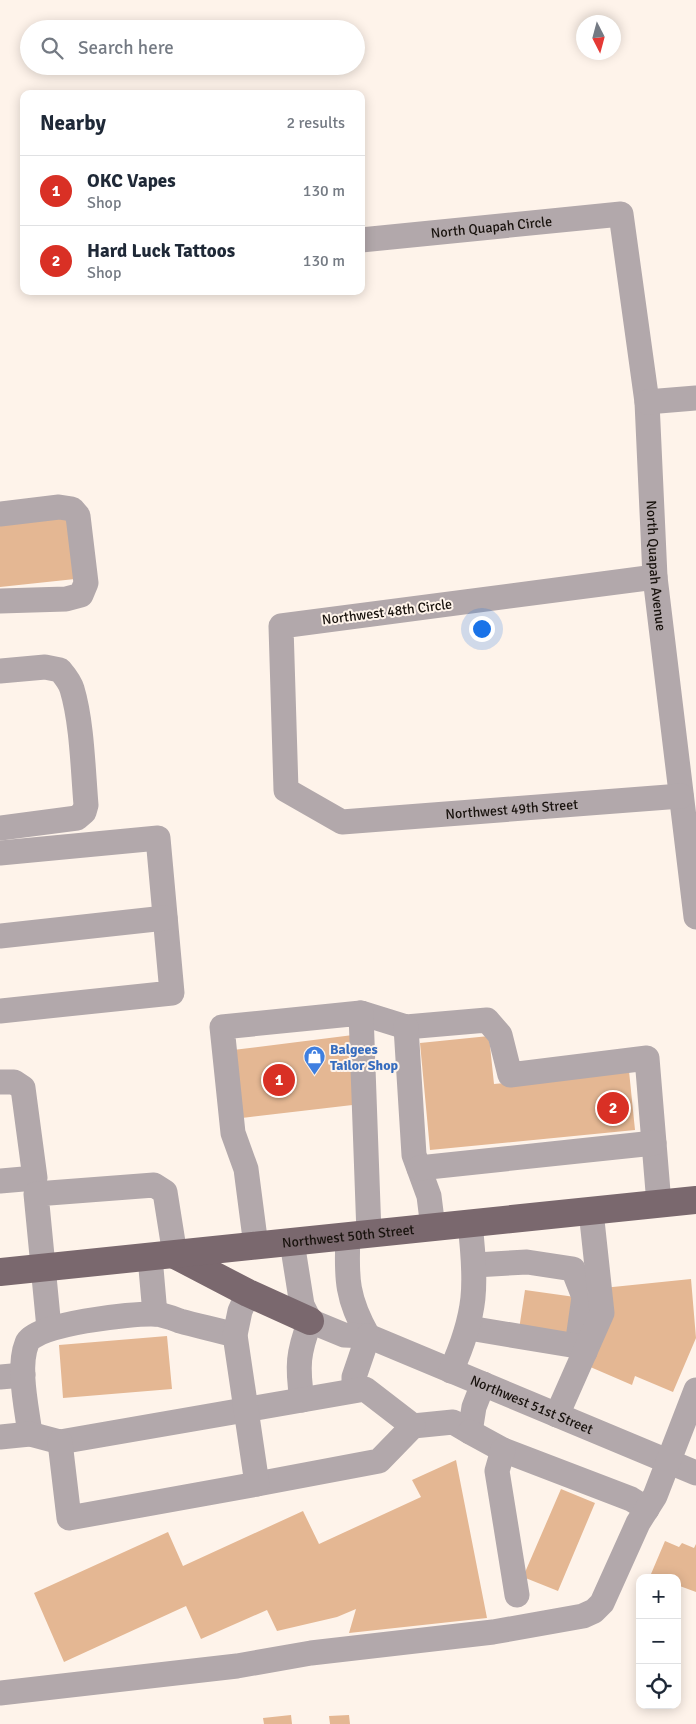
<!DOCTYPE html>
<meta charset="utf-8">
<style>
:root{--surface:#fff;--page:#f2f2f3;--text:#1f2937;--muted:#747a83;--line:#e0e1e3;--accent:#d93025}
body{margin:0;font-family:Signika,sans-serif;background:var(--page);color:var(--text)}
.controls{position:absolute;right:15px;bottom:15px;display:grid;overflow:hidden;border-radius:10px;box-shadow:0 2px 12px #0003}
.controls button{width:45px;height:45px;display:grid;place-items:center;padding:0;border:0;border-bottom:1px solid var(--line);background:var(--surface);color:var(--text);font:25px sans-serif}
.compass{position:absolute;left:576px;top:15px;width:45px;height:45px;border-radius:50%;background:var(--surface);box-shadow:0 2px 12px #0003;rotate:174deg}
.you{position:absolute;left:481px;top:628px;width:18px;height:18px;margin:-12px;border:4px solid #fff;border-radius:50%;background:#1a73e8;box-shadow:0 0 0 8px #1a73e833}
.badge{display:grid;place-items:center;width:32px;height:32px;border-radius:50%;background:var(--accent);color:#fff;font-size:16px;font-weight:700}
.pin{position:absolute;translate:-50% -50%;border:2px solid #fff;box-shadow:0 1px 5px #0006}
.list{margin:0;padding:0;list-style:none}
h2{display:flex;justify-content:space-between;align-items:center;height:65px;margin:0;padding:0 20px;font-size:21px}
h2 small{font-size:16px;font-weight:400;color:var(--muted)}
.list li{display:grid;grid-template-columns:32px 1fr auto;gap:15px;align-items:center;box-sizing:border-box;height:70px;padding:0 20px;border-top:1px solid var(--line)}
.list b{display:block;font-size:19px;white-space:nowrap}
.list p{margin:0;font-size:16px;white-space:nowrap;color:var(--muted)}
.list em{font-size:16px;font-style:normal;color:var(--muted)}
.icon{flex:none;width:28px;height:28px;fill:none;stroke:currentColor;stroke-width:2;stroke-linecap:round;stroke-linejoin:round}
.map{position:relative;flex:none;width:696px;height:1724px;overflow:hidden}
.search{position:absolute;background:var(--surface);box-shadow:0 2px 12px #0003;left:20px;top:20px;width:345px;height:55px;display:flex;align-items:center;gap:12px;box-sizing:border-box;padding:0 18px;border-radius:28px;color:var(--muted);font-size:19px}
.panel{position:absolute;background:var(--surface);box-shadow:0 2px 12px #0003;left:20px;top:90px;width:345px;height:205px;border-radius:10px}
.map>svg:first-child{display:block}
.building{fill:#e4b793}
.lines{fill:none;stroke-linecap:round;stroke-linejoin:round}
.minor{stroke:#b2a8ab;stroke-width:25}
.major{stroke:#7a686e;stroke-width:28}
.labels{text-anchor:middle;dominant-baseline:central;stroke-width:4;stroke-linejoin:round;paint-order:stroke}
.street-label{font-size:14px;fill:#18120d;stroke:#fef3ea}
.shop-label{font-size:14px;font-weight:bold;fill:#366cbe;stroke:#fef3ea;text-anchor:start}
</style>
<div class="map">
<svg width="696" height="1724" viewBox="0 0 696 1724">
<rect width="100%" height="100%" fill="#fef3ea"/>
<path class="building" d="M68,517l7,62 -75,8v-63z
M353,1035l8,69 -119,14 -9,-68z
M489,1036l5,48 135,-13 6,59 -205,20 -10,-107z
M691,1279l5,59 -23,54 -38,-16 -3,9 -44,-19 15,-78z
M525,1290l50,7 -7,47 -50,-8z
M167,1336l5,53 -109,9 -4,-53z
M456,1460l31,158 -138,15 7,-24 -19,8 -60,14 -10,-21 -66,29 -15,-33 -122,56 -30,-69 134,-61 15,34 120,-55 16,33 102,-47 -9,-17z
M561,1489l34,14 -37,88 -35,-14z
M665,1541l14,6 3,-4 12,5 2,-4v48l-19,-7v-7h-17l-9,-4z
M291,1715l1,9h-28l-1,-6z
M349,1715l1,9h-20l-1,-8z"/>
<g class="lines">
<g class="minor">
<path id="s1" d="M361,240l260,-26 26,188 8,175 41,340"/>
<path d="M647,402l49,-4"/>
<path d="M0,514l59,-7 13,2 6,7 8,67 -5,12 -15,4 -66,2"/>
<path id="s2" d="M655,577l-374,49 5,164 56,32 339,-26"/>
<path d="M0,671l45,-4 15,3c5,6 10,12 12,19 10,33 11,81 14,116l-2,7 -7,6 -77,10"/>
<path d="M0,853l158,-15 14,155 -172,18"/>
<path d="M0,936l165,-18"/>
<path d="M361,1013l45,14 81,-7 13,15 10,40 137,-17 12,146"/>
<path d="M406,1027l8,128 15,41 4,32"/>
<path d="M0,1082h14l9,6 12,90 -35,3"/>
<path d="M419,1168l235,-25"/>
<path d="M348,1236c-2,43 -1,63 20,100"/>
<path id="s3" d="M292,1242l10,63 8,16 34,14 24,1 328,137"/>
<path d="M256,1246l-10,-77 -13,-36 -11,-106 139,-14 8,221"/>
<path d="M150,1257l5,57"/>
<path d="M475,1265l52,-3 46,7 11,28 -7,49"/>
<path d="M49,1328l-13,-134 118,-9 11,7 10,63"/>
<path d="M469,1328l108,18 8,6"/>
<path d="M451,1371c26,-58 26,-86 19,-147"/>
<path d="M0,1377l23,-2"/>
<path d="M354,1390v-13l14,-41"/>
<path d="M302,1400c-5,-34 -4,-47 8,-79"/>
<path d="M557,1415l45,-102 -11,-102"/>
<path d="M413,1426l40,-4 17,10 4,-25 9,-23"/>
<path d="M470,1432l33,18 128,49 16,10"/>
<path d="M30,1434c-3,-25 -13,-67 -3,-91 7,-19 106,-30 127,-29 8,0 18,4 26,7 18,5 37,9 55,14"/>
<path d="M0,1437l30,-3 30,8 305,-53 48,37 -34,35 -122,23"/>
<path d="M60,1442l9,76 188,-34 -22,-149 5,-24 8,-18"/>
<path d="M503,1450l-6,21 20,124"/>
<path d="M0,1693l237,-27 74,-13 182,-21 90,-16 11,-5 8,-8 36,-80 17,-27 41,-106"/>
</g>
<g class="major">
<path d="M175,1255l73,38 62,28"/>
<path id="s4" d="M0,1272l696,-72"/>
</g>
</g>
<defs>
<symbol id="shop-pin" viewBox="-11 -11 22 30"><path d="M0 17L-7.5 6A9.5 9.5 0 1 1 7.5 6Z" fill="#3f7fe0" stroke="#fef3ea"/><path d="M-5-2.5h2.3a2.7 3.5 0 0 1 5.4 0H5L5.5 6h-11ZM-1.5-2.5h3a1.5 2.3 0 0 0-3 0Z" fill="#fff"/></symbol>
</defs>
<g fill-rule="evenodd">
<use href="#shop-pin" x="302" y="1044" width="25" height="34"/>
</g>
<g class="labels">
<g class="street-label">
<text stroke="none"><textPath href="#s1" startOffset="131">North Quapah Circle</textPath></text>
<text stroke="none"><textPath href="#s1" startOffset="615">North Quapah Avenue</textPath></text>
<text transform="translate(387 612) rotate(-7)">Northwest 48th Circle</text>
<text stroke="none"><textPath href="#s2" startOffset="776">Northwest 49th Street</textPath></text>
<text stroke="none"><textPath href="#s4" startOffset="350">Northwest 50th Street</textPath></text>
<text stroke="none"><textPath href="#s3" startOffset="320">Northwest 51st Street</textPath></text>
</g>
<g class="shop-label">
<text x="330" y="1049">Balgees<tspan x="330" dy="16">Tailor Shop</tspan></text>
</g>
</g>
</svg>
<div class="controls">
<button>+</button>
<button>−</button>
<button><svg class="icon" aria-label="locate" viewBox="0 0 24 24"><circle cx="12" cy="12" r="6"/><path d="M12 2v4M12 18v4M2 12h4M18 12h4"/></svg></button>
</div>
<svg class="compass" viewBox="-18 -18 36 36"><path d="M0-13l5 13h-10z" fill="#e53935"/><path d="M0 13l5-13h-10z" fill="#747a83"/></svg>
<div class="you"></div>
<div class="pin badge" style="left:279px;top:1080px">1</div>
<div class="pin badge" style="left:613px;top:1108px">2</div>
<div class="search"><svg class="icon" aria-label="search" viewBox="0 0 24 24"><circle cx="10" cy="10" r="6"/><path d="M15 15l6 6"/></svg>Search here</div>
<section class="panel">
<h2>Nearby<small>2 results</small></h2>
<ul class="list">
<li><span class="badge">1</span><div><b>OKC Vapes</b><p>Shop</p></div><em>130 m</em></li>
<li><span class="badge">2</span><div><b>Hard Luck Tattoos</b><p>Shop</p></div><em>130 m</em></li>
</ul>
</section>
</div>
